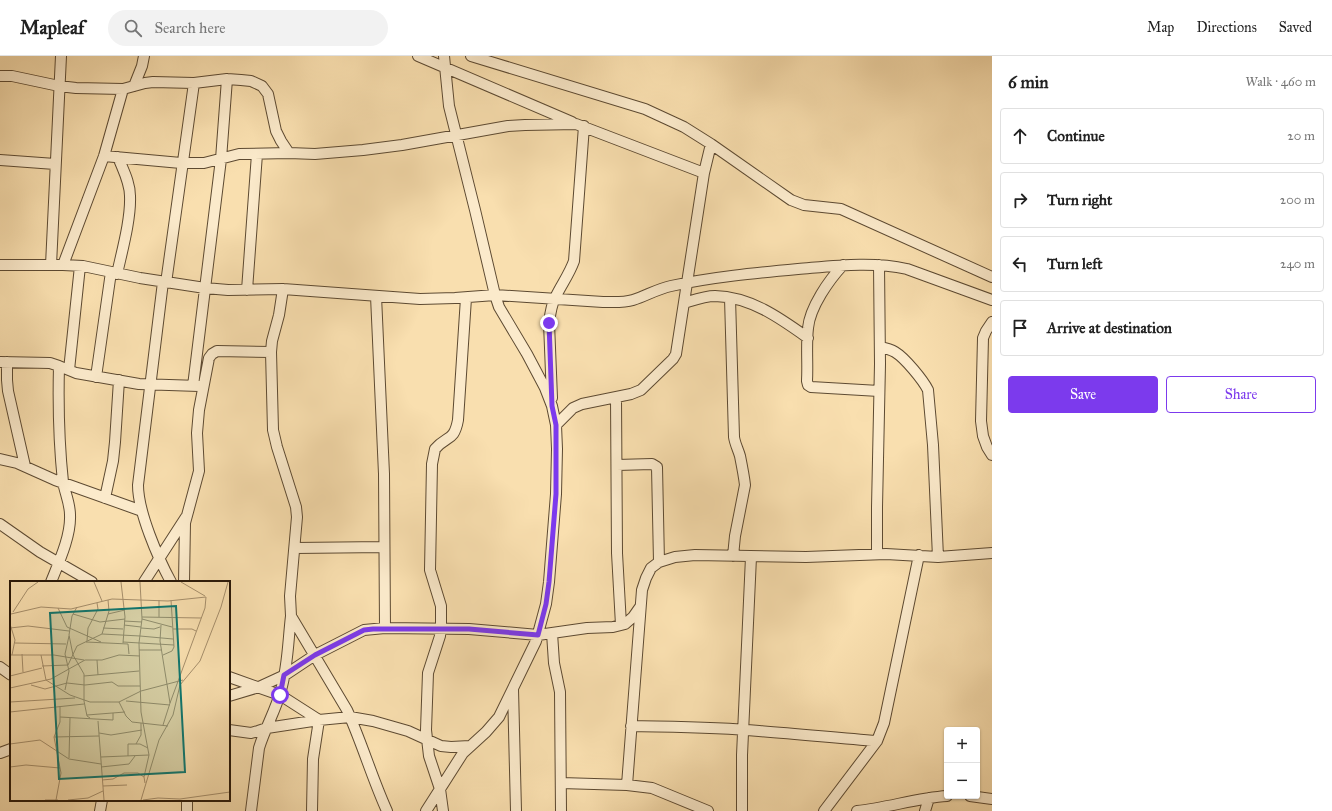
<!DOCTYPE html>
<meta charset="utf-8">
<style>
:root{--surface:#fff;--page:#f2f2f2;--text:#222;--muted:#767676;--line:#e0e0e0;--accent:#7c3aed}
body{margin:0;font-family:"IM FELL Great Primer",serif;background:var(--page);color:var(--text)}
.controls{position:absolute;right:12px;bottom:12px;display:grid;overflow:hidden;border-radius:4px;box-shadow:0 1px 3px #0004}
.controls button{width:36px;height:36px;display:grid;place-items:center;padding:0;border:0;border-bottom:1px solid var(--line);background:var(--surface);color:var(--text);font:20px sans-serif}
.stop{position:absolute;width:12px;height:12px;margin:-9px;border:3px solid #7c3aed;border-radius:50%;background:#fff}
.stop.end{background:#7c3aed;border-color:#fff;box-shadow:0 1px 4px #0008}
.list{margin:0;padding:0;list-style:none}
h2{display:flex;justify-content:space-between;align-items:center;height:52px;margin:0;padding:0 16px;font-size:17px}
h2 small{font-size:13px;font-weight:400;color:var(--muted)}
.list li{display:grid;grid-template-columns:26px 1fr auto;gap:12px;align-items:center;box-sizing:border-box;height:56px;margin:0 8px 8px;padding:0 8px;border:1px solid var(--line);border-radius:4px}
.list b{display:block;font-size:15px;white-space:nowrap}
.list em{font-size:13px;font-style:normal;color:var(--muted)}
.actions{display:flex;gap:8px;padding:12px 16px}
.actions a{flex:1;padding:9px 0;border:1px solid var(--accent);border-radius:4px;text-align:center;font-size:14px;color:var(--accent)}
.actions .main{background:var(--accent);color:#fff}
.icon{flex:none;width:22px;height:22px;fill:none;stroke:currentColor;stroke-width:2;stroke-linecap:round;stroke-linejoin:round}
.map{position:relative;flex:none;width:992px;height:755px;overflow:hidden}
header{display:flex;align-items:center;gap:24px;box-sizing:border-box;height:56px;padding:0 20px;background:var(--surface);border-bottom:1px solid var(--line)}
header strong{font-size:19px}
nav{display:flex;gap:22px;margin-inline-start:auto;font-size:14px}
.search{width:280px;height:36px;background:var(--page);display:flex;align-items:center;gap:10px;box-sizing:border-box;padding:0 14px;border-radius:22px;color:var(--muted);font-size:15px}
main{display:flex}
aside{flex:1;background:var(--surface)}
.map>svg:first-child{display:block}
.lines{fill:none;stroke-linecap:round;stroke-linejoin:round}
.minor-casing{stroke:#5d4a32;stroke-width:12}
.minor{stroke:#fbeacb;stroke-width:10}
.route{stroke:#7c3aed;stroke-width:5}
.inset-road{fill:none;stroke:#a68f6c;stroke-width:1}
.view{fill:#0f766e;fill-opacity:0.15;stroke:#0f766e;stroke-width:2}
.inset-edge{fill:none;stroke:#291808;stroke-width:2}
</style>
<header>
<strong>Mapleaf</strong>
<div class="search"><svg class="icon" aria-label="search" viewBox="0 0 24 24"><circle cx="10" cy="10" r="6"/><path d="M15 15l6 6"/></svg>Search here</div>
<nav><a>Map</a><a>Directions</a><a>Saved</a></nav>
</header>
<main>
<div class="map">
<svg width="992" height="755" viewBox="0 0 992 755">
<rect width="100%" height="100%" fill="#f9dfaf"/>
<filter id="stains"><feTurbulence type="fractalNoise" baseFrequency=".005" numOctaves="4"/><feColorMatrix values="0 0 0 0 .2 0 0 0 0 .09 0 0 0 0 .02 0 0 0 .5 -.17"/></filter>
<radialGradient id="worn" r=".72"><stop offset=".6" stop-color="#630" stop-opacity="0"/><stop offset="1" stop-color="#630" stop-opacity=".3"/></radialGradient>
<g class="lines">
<defs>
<path id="minor" d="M418,0l154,66
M471,0l174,53 39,18 27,17 80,56 13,5 37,4 151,68
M0,20h12l47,10 17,2 47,1 22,-6 8,-1 41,1 33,-4 14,1 10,1 11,5 6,8 8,37 5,10 8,12
M134,30l8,-20 2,-10
M104,100l77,7h23l35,-9 50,-1 26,1 48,-4 39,-5 106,-19 17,-1 51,-1 128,49
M0,104l55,4
M0,209h63l20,1 57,12 65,10 23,2 55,-1 137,10 35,-1 40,-3 108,7c10,0 20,1 30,-2 13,-4 24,-11 38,-14 41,-9 84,-13 127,-17 36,-3 74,-8 109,0l85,31
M51,209l10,-209
M63,209l41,-109 19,-67
M843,209c-14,15 -33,42 -35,63 -2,17 0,36 -1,53l1,4 3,2 68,4
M117,218c5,-23 14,-55 13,-78 0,-14 -7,-26 -12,-39
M163,226l-25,203c0,27 20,73 33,97
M166,227l28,-200
M283,233l-4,26 -7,26 -1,11 2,78 4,17 19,60 1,10 -7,79 1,20 56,94c15,33 25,68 40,101
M247,234l10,-136
M376,240l8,178 1,154
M730,242l4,139c1,7 4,12 6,19 2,10 4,20 5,29l-10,51 -2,20
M684,247c10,-3 21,-7 31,-7 36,1 65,22 93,42
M992,266l-6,9 -3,7 -2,83 2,15 4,11 5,8
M880,291c5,1 10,2 15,5 10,6 28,28 33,38l5,55 5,112
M0,306l50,1 9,3 17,7 63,11 60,2
M7,306v18l1,11 17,75
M69,314l11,-104
M96,321l15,-105
M193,330l28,-227 6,-80
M552,342l-3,-75c1,-8 2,-17 6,-25 6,-13 14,-23 19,-37l10,-135
M616,342l1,155 4,72
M556,369l17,-17 9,-4 49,-10 10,-4 32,-31 3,-5 28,-181 7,-29
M0,403l17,4 38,17 87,31
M617,409l35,-1 5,3 2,95
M105,442l8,-37 2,-19 4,-62
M0,468l40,28 52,30
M295,492l89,-1
M877,498v-47l3,-143 -1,-99
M51,526c8,-20 20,-46 19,-67 0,-12 -5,-22 -7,-33 -4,-38 -5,-78 -4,-116
M144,526l42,-65
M184,526l1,-59 14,-52 -2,-38 2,-23 10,-52 3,-4 5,-3 54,1
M552,577l2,30 6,29 1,119
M0,611l11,8
M229,621l51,18 39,25 -6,39 -1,52
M513,633l3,122
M229,640l30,-9 26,-12 30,-20 49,-25 21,-2 84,1 69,6 49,-7 26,-1 12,-3 8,-7 7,-10
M631,670c43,1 86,1 128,5 40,3 79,7 118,10
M229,674l22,3 7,-2 9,-3 52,-8 31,-3 23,4 35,10 33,15 10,1 19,-1
M0,697l11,-4
M561,727l66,2 25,3 56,23
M627,729l15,-195 4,-12 5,-10 8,-6 16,-5 20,-2 111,2 80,-3 52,3 54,-4
M970,740l22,3
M187,744v11
M100,755l2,-11
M251,755l8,-63c6,-20 17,-38 22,-58 7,-24 7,-49 10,-74
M426,755l37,-58 23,-21 13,-15 37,-76 10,-37 3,-22 7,-88 1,-45 -1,-24 -4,-19 -7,-18 -18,-34 -28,-47 -4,-12 -20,-85 -26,-104 -5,-50
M443,755l-3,-22 -11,-33 -3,-26 2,-57 12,-37 1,-10v-20l-11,-36 2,-106 3,-15c12,-14 19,-7 23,-29l8,-122
M742,755v-56l9,-198
M824,755l53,-70 7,-18 35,-168
M857,755c30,-3 60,-13 90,-15
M925,755l4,-13"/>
</defs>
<use href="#minor" class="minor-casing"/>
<use href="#minor" class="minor"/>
</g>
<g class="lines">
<path class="route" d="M280,639l4,-20 31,-20 49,-25 9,-1h96l69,6 8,-31 3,-22 7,-88v-69l-4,-19 -3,-83"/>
</g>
<g transform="translate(10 525)">
<rect width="220" height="220" fill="#f9dfaf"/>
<path class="inset-road" d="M84,1l8,19M111,1l4,35 -2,26M130,1l2,37 -3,24 2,69 8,43 -5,22 1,6M171,1l24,14M67,26l-5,9 -3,19 4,20 11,19v27l3,15 3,2M48,27l9,19 34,15M3,31l15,-23 10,-7M1,33l30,-7 30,2 41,-10 56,2 38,-4M63,33l27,8 25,-3M98,33l17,-4M132,36l59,1M149,36v-17M132,38l30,8M114,40l18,1M0,43l5,16 -3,15M114,44l17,2M151,44l-1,16 10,62 -7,22M0,47l18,-2 41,5M93,47l20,1M131,47l13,1 6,-2M163,48h19l4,2M92,53l7,-23 -1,-11M130,55l33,3M77,60l1,-13 10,-19 -1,-6M76,61l42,2 1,10M113,61l51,3M5,62l51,1M129,69h23M12,73l1,18M0,74h44l30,5M31,74l5,25 24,15 20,7h29l22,-11 42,-11M153,74l9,-4 2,-4 -3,-47M87,79l1,15M32,85l26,-1 9,-19 25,-12 38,2M0,95l32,-8M74,95l55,-5M21,104l14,4 22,-6 18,2 27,-3 6,4h22M0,107l41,-9 34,-19h17l17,-5 21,1M55,109l4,-19 -4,-17 4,-18M116,120l44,4M0,121l65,-4M109,121l7,14 6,6 36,4M160,122l35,-95 1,-11M0,131l74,-8M77,134l38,-3M50,136l53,3v-7M88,140l6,79M89,152l12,2 31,-5M44,156l45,-1M0,163l30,-4 29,19 32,5M126,163l5,-9v-12M118,175v-12h12l8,4M91,176l48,-2M59,177l1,-40M0,186l16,-2 34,3M91,186l28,-3 6,-8M92,199l11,-1 11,-6h14l6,4M93,205l24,-1M35,219h13M46,219l5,-27 -7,-36 6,-15v-16M58,219l20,-2 15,-7M131,219l18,-60 14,-25 7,-30 20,-24 21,-54 7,-25M133,219l15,-2 22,1 50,-7"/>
<path class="view" d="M166,25l9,166 -126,7 -9,-166z"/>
<rect width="220" height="220" class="inset-edge"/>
</g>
<rect width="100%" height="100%" filter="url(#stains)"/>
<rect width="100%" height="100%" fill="url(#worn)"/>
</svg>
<div class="controls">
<button>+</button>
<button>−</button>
</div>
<div class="stop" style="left:280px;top:639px"></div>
<div class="stop end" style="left:549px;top:267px"></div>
</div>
<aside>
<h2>6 min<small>Walk · 460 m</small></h2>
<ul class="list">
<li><svg class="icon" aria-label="ahead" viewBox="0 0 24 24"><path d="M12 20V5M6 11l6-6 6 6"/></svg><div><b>Continue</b></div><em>20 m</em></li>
<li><svg class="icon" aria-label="right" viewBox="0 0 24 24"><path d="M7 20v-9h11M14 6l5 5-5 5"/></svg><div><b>Turn right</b></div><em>200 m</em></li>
<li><svg class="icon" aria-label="left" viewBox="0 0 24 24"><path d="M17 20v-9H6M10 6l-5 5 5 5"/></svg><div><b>Turn left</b></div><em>240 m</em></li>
<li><svg class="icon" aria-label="arrive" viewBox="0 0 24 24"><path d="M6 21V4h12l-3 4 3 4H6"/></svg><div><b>Arrive at destination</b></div></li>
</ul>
<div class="actions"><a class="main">Save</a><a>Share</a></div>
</aside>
</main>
